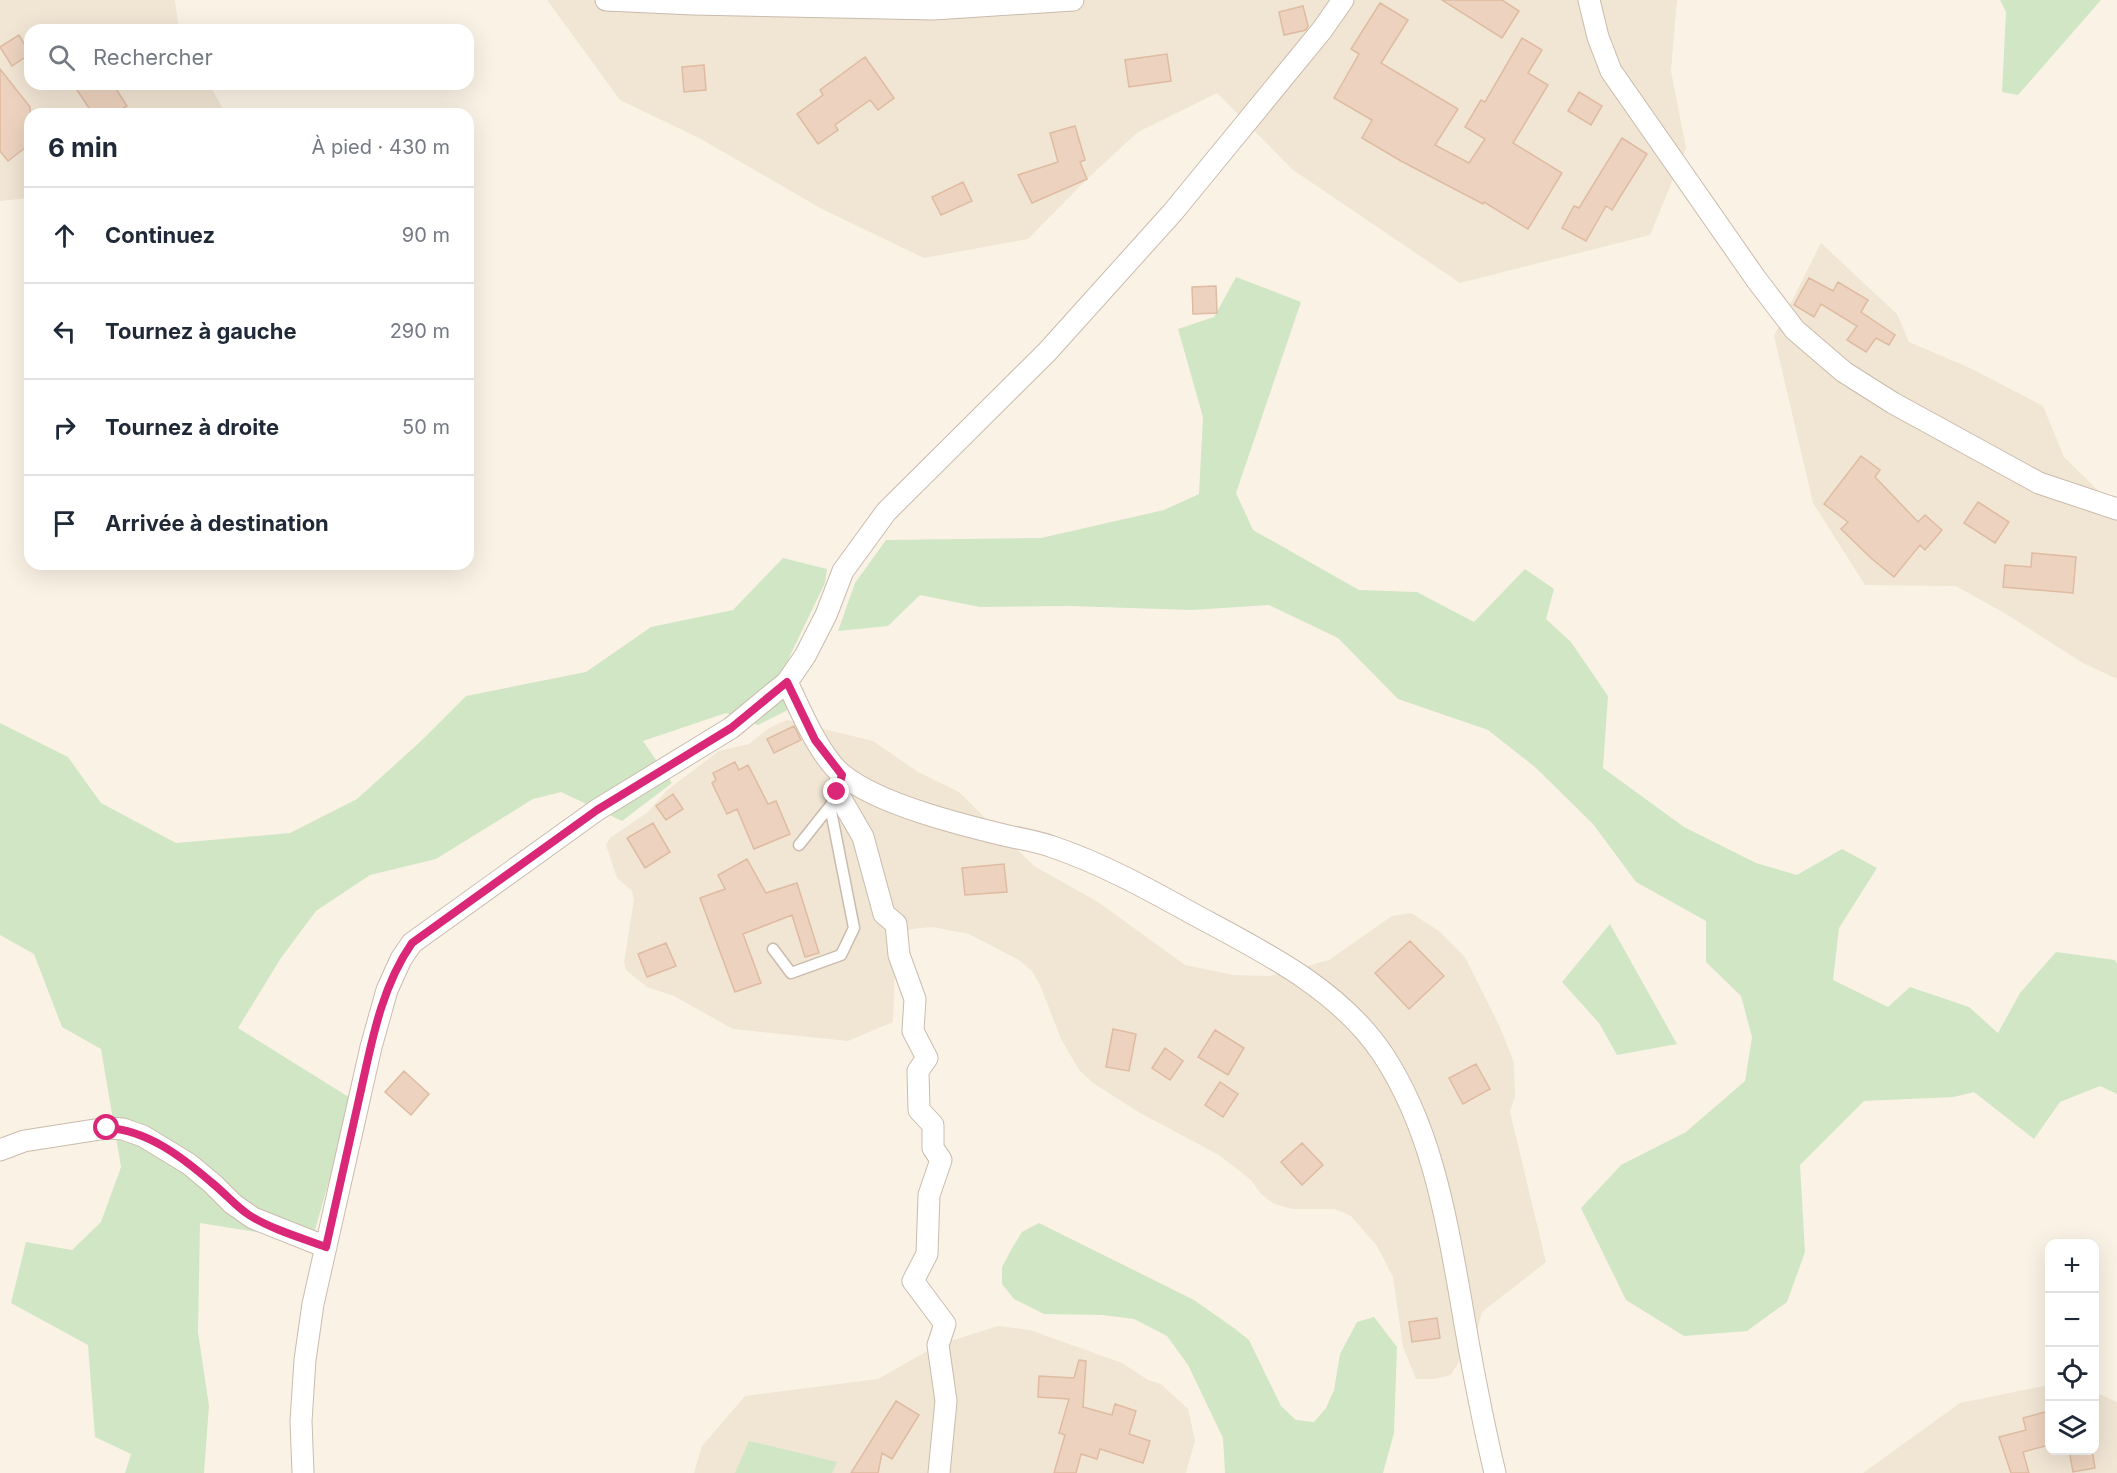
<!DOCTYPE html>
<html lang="fr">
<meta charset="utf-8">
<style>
:root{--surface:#fff;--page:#f2f2f3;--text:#1f2937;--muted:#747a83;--line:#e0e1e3}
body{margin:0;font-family:Inter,sans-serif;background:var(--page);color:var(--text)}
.controls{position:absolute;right:18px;bottom:18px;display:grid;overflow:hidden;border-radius:12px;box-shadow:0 6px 24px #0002}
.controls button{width:54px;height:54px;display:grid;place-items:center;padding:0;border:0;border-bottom:2px solid var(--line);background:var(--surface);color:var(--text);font:30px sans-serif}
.stop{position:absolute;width:18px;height:18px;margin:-14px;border:4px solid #db2777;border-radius:50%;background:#fff}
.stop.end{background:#db2777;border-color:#fff;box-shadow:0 2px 6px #0008}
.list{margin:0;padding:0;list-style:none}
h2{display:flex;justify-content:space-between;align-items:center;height:78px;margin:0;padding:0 24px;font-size:26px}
h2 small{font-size:20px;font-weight:400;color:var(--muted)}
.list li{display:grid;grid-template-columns:39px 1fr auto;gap:18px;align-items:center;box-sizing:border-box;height:96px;padding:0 24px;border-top:2px solid var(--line)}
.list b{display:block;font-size:22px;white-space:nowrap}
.list em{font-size:20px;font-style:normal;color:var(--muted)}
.icon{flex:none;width:33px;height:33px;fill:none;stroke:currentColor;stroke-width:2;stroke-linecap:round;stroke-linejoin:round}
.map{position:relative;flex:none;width:2117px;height:1473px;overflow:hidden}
.search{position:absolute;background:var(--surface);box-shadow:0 6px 24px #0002;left:24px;top:24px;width:450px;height:66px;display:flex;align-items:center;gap:15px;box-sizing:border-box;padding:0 21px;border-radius:18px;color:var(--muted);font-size:22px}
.panel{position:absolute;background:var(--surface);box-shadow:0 6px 24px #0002;left:24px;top:108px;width:450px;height:462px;border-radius:18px}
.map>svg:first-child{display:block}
.residential{fill:#f1e5d4}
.green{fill:#d1e6c5}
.building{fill:#edd3bf;stroke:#debba1;stroke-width:1.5}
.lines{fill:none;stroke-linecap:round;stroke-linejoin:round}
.service-casing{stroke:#cabbac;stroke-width:13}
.minor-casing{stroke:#cabbac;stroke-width:23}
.service{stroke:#fff;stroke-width:10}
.minor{stroke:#fff;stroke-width:21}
.route{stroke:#db2777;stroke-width:8}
</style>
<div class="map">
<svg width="2117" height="1473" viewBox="0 0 2117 1473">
<rect width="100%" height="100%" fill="#faf3e5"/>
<path class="residential" d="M0,0h175l4,30h-149v54h179l17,30h-196v84l-30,3z
M547,0h1130l-6,71 15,77 -36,87 -190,48 -167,-113 -76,-77 -79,39 -51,47 -59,60 -104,19 -102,-49 -121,-70 -81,-39z
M1821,243l76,71 12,28 61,26 73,38 21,51 53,52v170l-34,-16 -77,-49 -50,-28 -91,-1 -52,-82 -39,-167z
M787,720l86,21 45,31 41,20 75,74 64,36 87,63 48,10 37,1 59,-16 63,-44 19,-3 28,18 26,26 35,70 14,36 1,33 -5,16 36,150 -64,50 -5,19 -26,44 -18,4h-17l-13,-32 -10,-70 -16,-31 -26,-30 -16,-7h-43l-18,-5 -13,-10 -10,-14 -32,-25 -79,-42 -47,-30 -14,-13 -18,-31 -21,-54 -8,-14 -13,-11 -50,-26 -37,-7 -20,2 -16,7 -3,86 -45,19 -115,-12 -59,-33 -27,-9 -21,-17 -2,-8 10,-62 -2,-9 -15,-13 -11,-33 4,-7 38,-26 18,-21 53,-40 30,-7 20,-16z
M998,1326l32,4 92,33 26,17 13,4 27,25 7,31 -9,33h-492l8,-27 43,-50 133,-17 60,-34z
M2049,1385l1,65h44l1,-58 22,10v71h-254l97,-70z"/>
<path class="green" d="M2000,0h101l-83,95 -16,-3 4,-80z
M1236,277l65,25 -65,191 17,37 106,60 58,2 57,30 51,-53 29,20 -8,30 25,23 37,54 -5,72 81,59 72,36 41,12 45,-26 35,19 -38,60 -6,52 55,27 22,-20 59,20 29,26 22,-40 36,-41 59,8 2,4v130l-17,-8 -40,16 -26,37 -60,-47 -20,5 -90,4 -64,64 5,87 -18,50 -40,29 -63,5 -58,-36 -45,-92 40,-43 65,-33 59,-51 7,-44 -11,-41 -35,-34v-41l-70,-39 -43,-58 -58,-57 -47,-37 -90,-31 -60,-61 -69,-33 -77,5 -123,-4 -89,1 -60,-12 -32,31 -50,5 17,-48 31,-43 155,-2 123,-28 35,-16 4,-77 -25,-88 36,-12z
M783,558l44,11 -2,14 -40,83 3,44 -30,15 -32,-12 -83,28 29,42 -50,38 -61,-29 -28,7 -97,60 -66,16 -54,36 -35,47 -43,70 114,71 -40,142 -112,-18 -2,109 11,74 -5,67h-79l6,-19 -36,-17 -7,-92 -77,-42 15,-61 46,8 29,-28 20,-55 -20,-118 -39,-22 -28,-73 -34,-19v-212l68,34 33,46 75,40 114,-10 67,-34 63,-57 46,-46 120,-24 65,-45 82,-17z
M1610,924l67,120 -60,11 -18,-32 -37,-41z
M1039,1223l155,77 40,28 15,12 32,66 15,14 18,2 12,-14 8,-18 6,-36 17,-32 17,-5 23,30 -3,86 -11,40h-158l-2,-35 -35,-73 -21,-29 -33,-17 -32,-4 -58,-1 -30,-15 -12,-15v-17l9,-17 11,-18z
M749,1441l88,21 -5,11h-97z"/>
<path class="building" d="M1442,0h60l17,11 -17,27z
M1380,3l28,17 -27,43 77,46 -23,36 34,18 16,-24 -20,-12 16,-27 4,2 37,-64 20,12 -14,23 20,12 -35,58 49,30 -34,56 -44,-27 -1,2 -82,-43 -39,-23 10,-18 -38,-22 25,-44 -8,-5z
M1303,6l5,20 -2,4 -22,5 -5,-23z
M19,35l11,19 -18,12 -12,-19z
M1167,54l4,27 -42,6 -4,-27z
M865,57l29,41 -16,12 -8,-10 -35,25 3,5 -20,14 -21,-30 26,-19 -3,-5z
M704,65l2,25 -22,2 -2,-25z
M0,69l30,38v37l-22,17 -8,-10z
M86,84h27l14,22 -13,8h-21l-16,-24z
M1579,92l23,14 -11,19 -23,-14z
M1075,126l10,34 -5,2 7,17 -55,24 -14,-28 40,-13 -8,-29z
M1622,138l25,16 -35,56 -6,-4 -20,35 -24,-13 12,-22 5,2z
M963,182l9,19 -31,14 -9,-18z
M1809,278l24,13 5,-9 30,18 -7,12 34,23 -6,10 -13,-7 -10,14 -19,-12 10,-14 -36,-22 -7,13 -20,-12z
M1216,286l1,27 -24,1 -1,-27z
M1861,456l19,14 -5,7 43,45 7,-7 17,15 -17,20 -5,-5 -26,32 -22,-18 -31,-30 7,-7 -24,-18z
M1978,502l31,20 -14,21 -31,-20z
M2032,553l44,4 -3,36 -70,-6 2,-22 26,2z
M794,726l7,14 -27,13 -7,-14z
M735,762l4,8 9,-5 20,39 8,-3 14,33 -36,15 -17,-40 -10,5 -15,-31 4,-3 -3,-7z
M673,794l10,15 -17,11 -10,-14z
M653,823l17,29 -25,16 -18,-30z
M747,859l19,34 31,-10 22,70 -14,4 -13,-42 -49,19 18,49 -26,9 -35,-94 25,-9 -7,-14z
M1004,864l3,28 -42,3 -3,-27z
M1410,941l34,35 -35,33 -34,-36z
M666,943l10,23 -29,11 -9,-23z
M1113,1029l23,5 -7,37 -23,-4z
M1215,1030l29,18 -16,27 -30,-18z
M1165,1048l18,13 -13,19 -18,-12z
M1476,1064l14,25 -27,15 -14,-26z
M404,1071l25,23 -18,21 -26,-23z
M1220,1082l18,12 -15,23 -18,-12z
M1302,1143l21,22 -21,20 -21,-23z
M1437,1318l3,20 -28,4 -3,-20z
M1079,1360l7,1 -3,46 29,8 3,-11 21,7 -7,23 21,7 -7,22 -43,-14 -3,10 -16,-5 -5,19h-22l11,-38 -6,-2 10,-34 -31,-2 1,-21 35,2z
M896,1401l23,14 -27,44 -10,-6 -4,20h-27z
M2049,1411v34l-26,7 6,21h-18l-12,-36 27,-7 -3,-12z
M2069,1450h23l3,18 -22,4z"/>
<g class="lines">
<defs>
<path id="service" d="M799,845l31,-39
M773,949l18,24 50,-18 13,-27 -24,-122 7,-13"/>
<path id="minor" d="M606,0l87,4 241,5 139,-9
M1589,0l9,37 13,34 145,208 39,51 49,42 49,31 146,80 78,26
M787,682c13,27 33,76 57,94 37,29 118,49 164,60 15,3 31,6 45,11 50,17 97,43 142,68 67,36 143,73 187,138 48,72 63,158 78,242 10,60 21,119 35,178
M842,775l-5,17 26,45 21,77 12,10 3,31 16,44 -2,32 14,27 -9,13 1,39 14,15v23l8,12 -12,35 -2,59 -14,27 32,43 -7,21 8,56 -7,72
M0,1150l24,-9 83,-13 16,1 20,7 46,28 24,20 20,20 20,14 73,29
M303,1473l-2,-52 4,-61 8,-56 58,-257 16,-57 14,-31 11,-16 185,-133 134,-82 56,-46 18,-26 21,-41 17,-44 43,-59 161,-160 126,-140 149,-182 21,-30"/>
</defs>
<use href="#service" class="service-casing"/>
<use href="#minor" class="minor-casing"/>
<use href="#service" class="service"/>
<use href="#minor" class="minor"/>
</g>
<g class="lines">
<path class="route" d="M107,1128c40,2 75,29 104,54 14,11 24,24 38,33 22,14 53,23 77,32 11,-49 22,-98 33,-148 12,-53 21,-110 53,-156l185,-133 134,-82 56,-46 28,58 27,35 -5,17"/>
</g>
</svg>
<div class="controls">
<button>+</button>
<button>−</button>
<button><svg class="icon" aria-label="locate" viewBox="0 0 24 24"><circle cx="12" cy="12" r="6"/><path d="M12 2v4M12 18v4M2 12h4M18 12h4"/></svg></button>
<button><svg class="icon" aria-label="layers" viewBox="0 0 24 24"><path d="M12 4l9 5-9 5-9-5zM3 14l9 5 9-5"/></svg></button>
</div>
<div class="stop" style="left:107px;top:1128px"></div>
<div class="stop end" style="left:837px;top:792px"></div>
<div class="search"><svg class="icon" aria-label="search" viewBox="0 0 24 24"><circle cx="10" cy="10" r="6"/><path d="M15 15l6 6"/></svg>Rechercher</div>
<section class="panel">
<h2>6 min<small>À pied · 430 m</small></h2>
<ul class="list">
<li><svg class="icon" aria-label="ahead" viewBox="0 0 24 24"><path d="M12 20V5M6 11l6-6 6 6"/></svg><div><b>Continuez</b></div><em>90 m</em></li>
<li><svg class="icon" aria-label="left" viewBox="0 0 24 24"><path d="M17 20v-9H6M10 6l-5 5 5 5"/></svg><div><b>Tournez à gauche</b></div><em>290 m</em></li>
<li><svg class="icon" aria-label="right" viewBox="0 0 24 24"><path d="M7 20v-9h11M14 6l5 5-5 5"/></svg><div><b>Tournez à droite</b></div><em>50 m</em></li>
<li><svg class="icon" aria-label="arrive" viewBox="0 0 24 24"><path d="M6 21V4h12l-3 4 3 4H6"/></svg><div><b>Arrivée à destination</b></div></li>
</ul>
</section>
</div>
